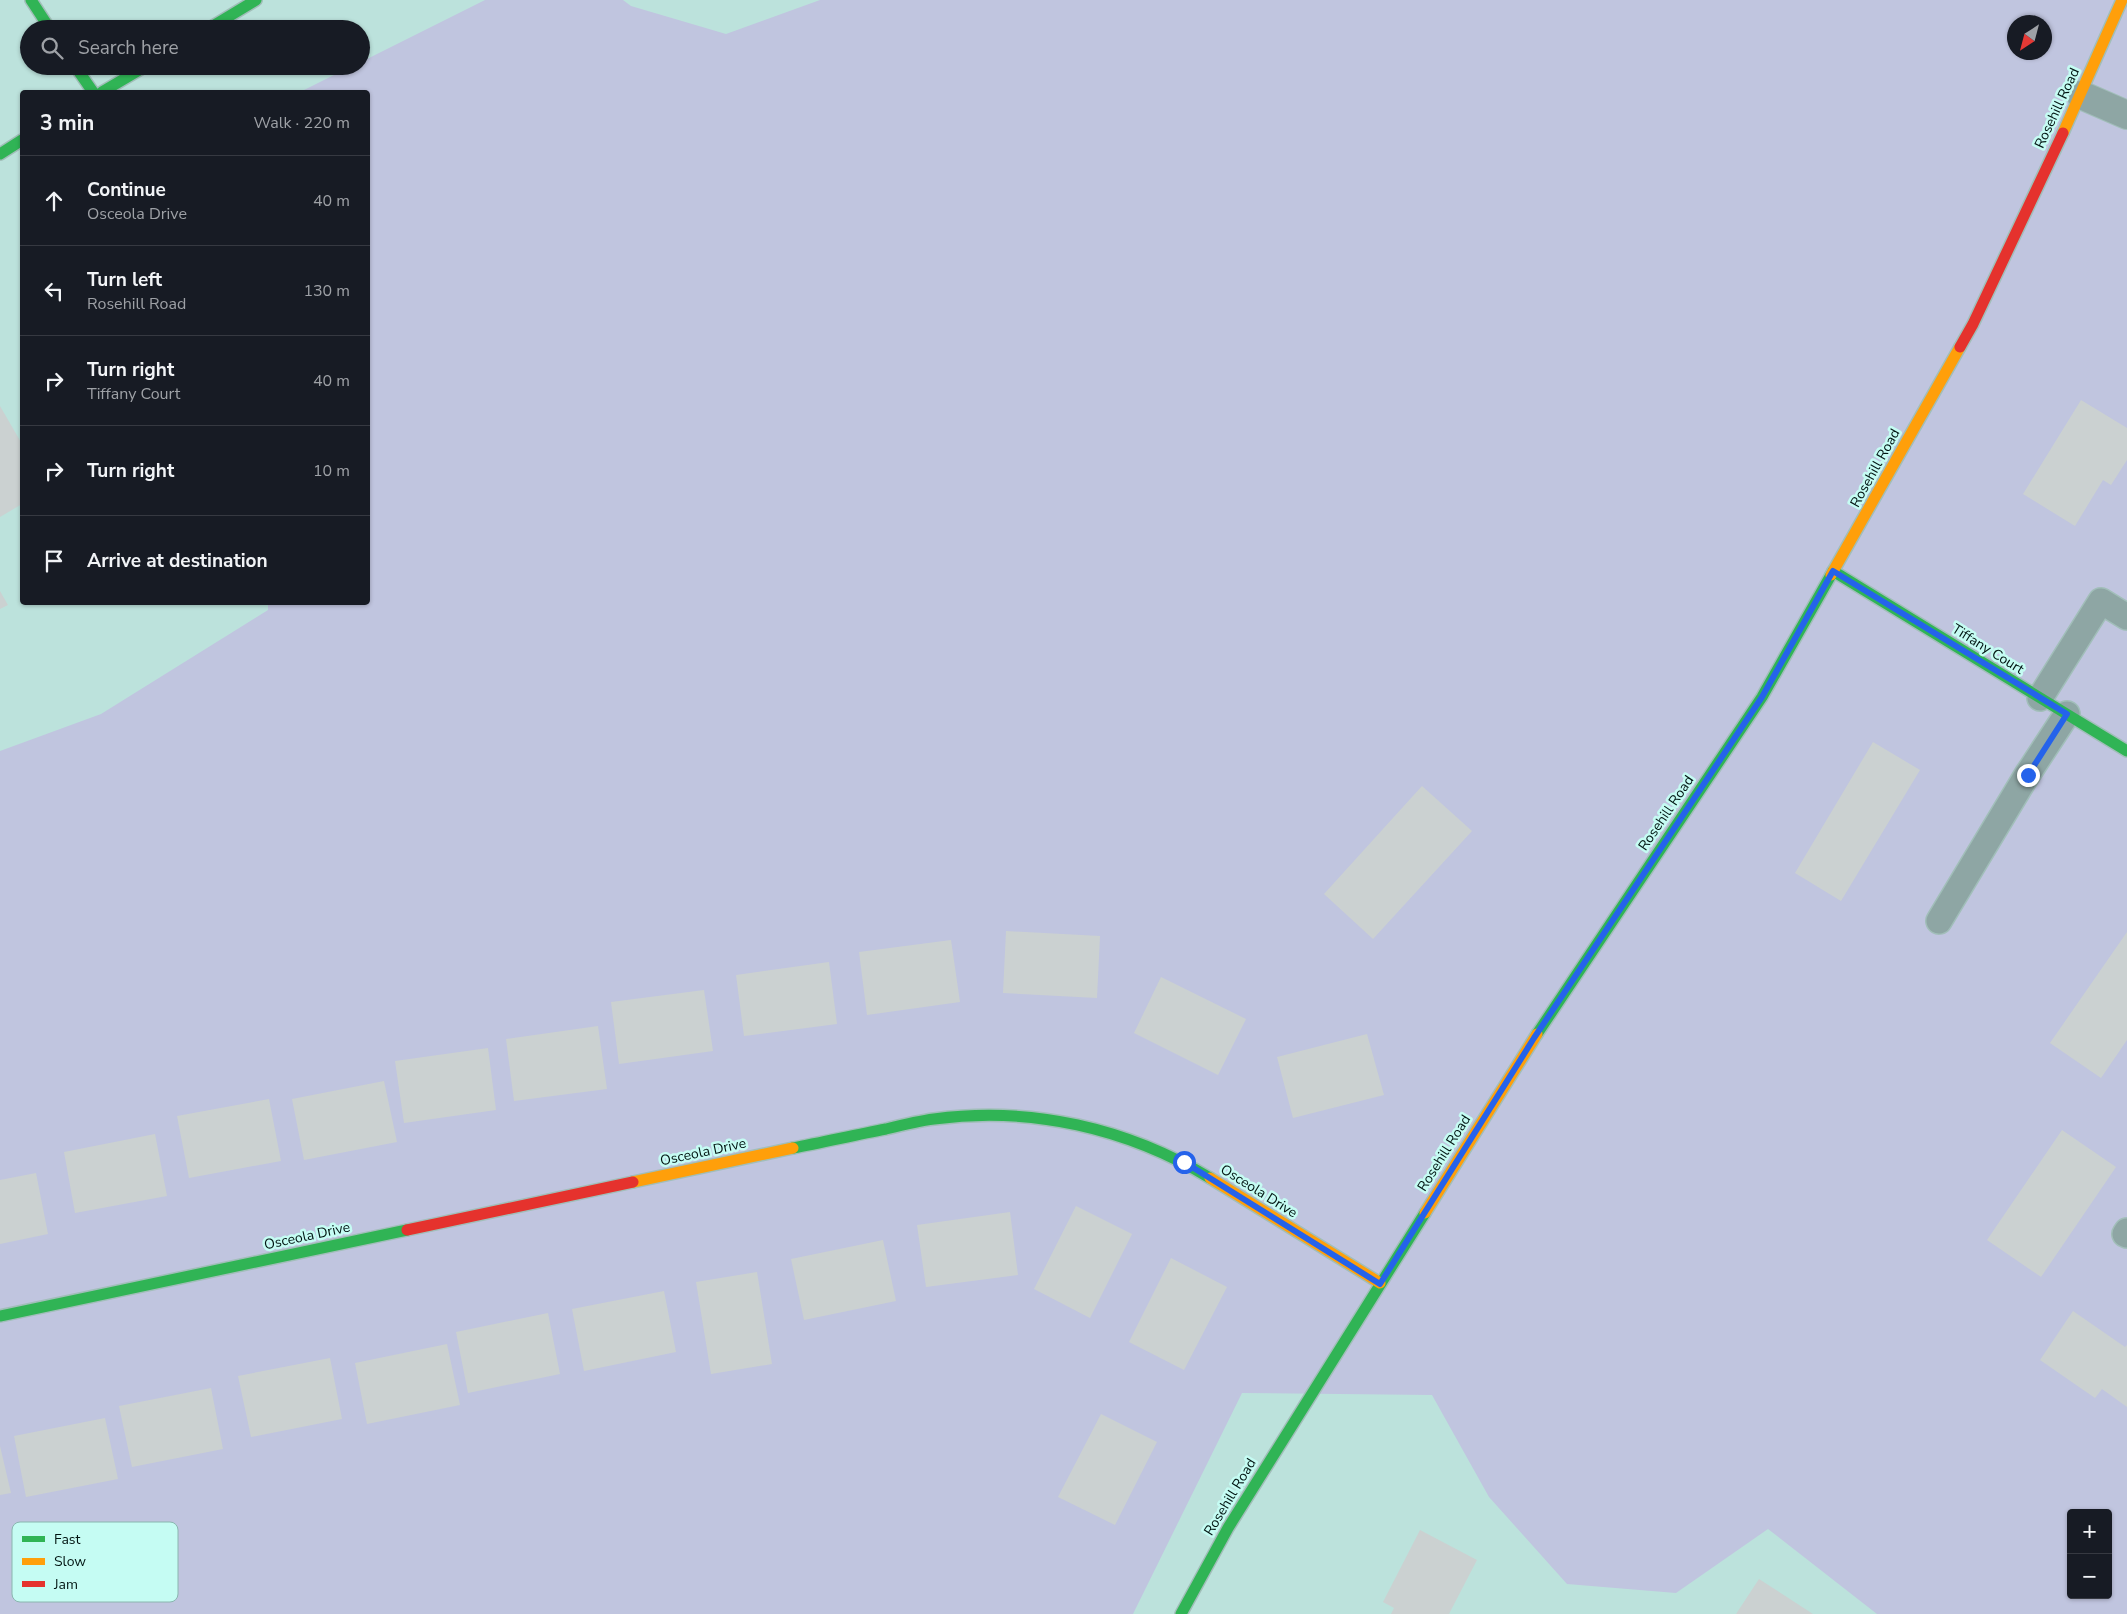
<!DOCTYPE html>
<meta charset="utf-8">
<style>
:root{--surface:#171b24;--page:#242831;--text:#f1f3f6;--muted:#9ea1a6;--line:#363941}
body{margin:0;font-family:"Nunito Sans",sans-serif;background:var(--page);color:var(--text)}
.controls{position:absolute;right:15px;bottom:15px;display:grid;overflow:hidden;border-radius:5px;box-shadow:0 1px 4px #0004}
.controls button{width:45px;height:45px;display:grid;place-items:center;padding:0;border:0;border-bottom:1px solid var(--line);background:var(--surface);color:var(--text);font:25px sans-serif}
.compass{position:absolute;left:2007px;top:15px;width:45px;height:45px;border-radius:50%;background:var(--surface);box-shadow:0 1px 4px #0004;rotate:216deg}
.stop{position:absolute;width:15px;height:15px;margin:-11px;border:4px solid #2563eb;border-radius:50%;background:#fff}
.stop.end{background:#2563eb;border-color:#fff;box-shadow:0 1px 5px #0008}
.list{margin:0;padding:0;list-style:none}
h2{display:flex;justify-content:space-between;align-items:center;height:65px;margin:0;padding:0 20px;font-size:21px}
h2 small{font-size:16px;font-weight:400;color:var(--muted)}
.list li{display:grid;grid-template-columns:32px 1fr auto;gap:15px;align-items:center;box-sizing:border-box;height:90px;padding:0 20px;border-top:1px solid var(--line)}
.list b{display:block;font-size:19px;white-space:nowrap}
.list p{margin:0;font-size:16px;white-space:nowrap;color:var(--muted)}
.list em{font-size:16px;font-style:normal;color:var(--muted)}
.icon{flex:none;width:28px;height:28px;fill:none;stroke:currentColor;stroke-width:2;stroke-linecap:round;stroke-linejoin:round}
.map{position:relative;flex:none;width:2127px;height:1614px;overflow:hidden}
.search{position:absolute;background:var(--surface);box-shadow:0 1px 4px #0004;left:20px;top:20px;width:350px;height:55px;display:flex;align-items:center;gap:12px;box-sizing:border-box;padding:0 18px;border-radius:28px;color:var(--muted);font-size:19px}
.panel{position:absolute;background:var(--surface);box-shadow:0 1px 4px #0004;left:20px;top:90px;width:350px;height:515px;border-radius:5px}
.map>svg:first-child{display:block}
.green{fill:#c0c5df;fill-rule:evenodd}
.building{fill:#cbd1d1}
.lines{fill:none;stroke-linecap:round;stroke-linejoin:round}
.lane-casing{stroke:#a1beb9;stroke-width:28}
.street-casing{stroke:#a1beb9;stroke-width:30}
.fast-casing{stroke:#a1beb9;stroke-width:14}
.slow-casing{stroke:#a1beb9;stroke-width:14}
.jam-casing{stroke:#a1beb9;stroke-width:14}
.lane{stroke:#8ea6a4;stroke-width:25}
.street{stroke:#8ea6a4;stroke-width:28}
.fast{stroke:#30b455;stroke-width:11}
.slow{stroke:#ff9f0a;stroke-width:11}
.jam{stroke:#e5322d;stroke-width:11}
.route{stroke:#2563eb;stroke-width:6}
.labels{text-anchor:middle;dominant-baseline:central;stroke-width:5;stroke-linejoin:round;paint-order:stroke}
.street-label{font-size:14px;fill:#001411;stroke:#c5fcf3}
.key{fill:#c5fcf3;stroke:#8ab6af;stroke-width:1}
.key-label{font-size:14px;fill:#001411}
</style>
<div class="map">
<svg width="2127" height="1614" viewBox="0 0 2127 1614">
<rect width="100%" height="100%" fill="#bce2dc"/>
<path class="green" d="M485,0h138l8,6 95,28 94,-34h1307v1614h-250l-109,-85 -92,64 -109,-9 -78,-87 -57,-102 -190,-2 -109,221h-1133v-863l101,-37 167,-104v-7l100,-1v-510h-68l52,-26h9v-4zM2014,22h30v30h-30zM2071,1513h37v82h-37z"/>
<path class="building" d="M2081,400l46,28v32l-16,25 -8,-5 -28,46 -52,-32z
M0,406l22,38v60l-22,13z
M0,591l8,14 -8,4z
M1873,742l47,28 -79,131 -46,-28z
M1422,786l50,45 -99,108 -49,-45z
M1006,931l94,5 -3,62 -94,-5z
M2127,932v108l-26,38 -51,-35z
M951,940l9,62 -93,13 -8,-63z
M829,962l8,62 -93,12 -8,-61z
M1161,977l85,42 -28,56 -84,-42z
M704,990l9,61 -94,13 -8,-62z
M598,1026l9,63 -93,12 -8,-62z
M1367,1034l17,61 -91,23 -16,-61z
M488,1048l8,62 -92,13 -9,-62z
M384,1081l13,61 -93,18 -12,-61z
M269,1099l12,62 -92,17 -12,-62z
M2062,1130l54,37 -75,110 -54,-37z
M155,1134l12,62 -92,17 -11,-61z
M36,1173l12,61 -48,10v-64z
M1076,1206l56,28 -42,84 -56,-29z
M1010,1212l8,63 -92,12 -9,-62z
M883,1240l13,61 -92,19 -13,-61z
M1171,1258l56,29 -43,83 -55,-28z
M757,1272l15,92 -61,10 -15,-92z
M664,1291l12,61 -92,19 -12,-62z
M2073,1311l52,36 2,-2v62l-25,-18 -7,9 -55,-38z
M548,1313l12,61 -92,19 -12,-61z
M447,1344l13,61 -93,19 -12,-61z
M330,1358l12,61 -91,18 -13,-61z
M211,1388l12,61 -91,18 -13,-61z
M1101,1414l56,28 -42,83 -57,-28z
M105,1418l13,61 -92,18 -12,-61z
M0,1446l11,47 -11,2z
M1420,1530l57,30 -28,54h-58l3,-6 -11,-6z
M1759,1579l54,35h-77z"/>
<g class="lines">
<defs>
<path id="lane" d="M2040,698l61,-97 26,16
M1939,921l88,-146 40,-61
M2127,1231l-2,3 2,1"/>
<path id="street" d="M2081,95l46,20"/>
<path id="fast" d="M31,0l19,29
M208,29l48,-29
M75,66l18,26
M102,92l44,-26
M0,154l22,-14
M1833,571l294,180
M1537,1034l225,-337 69,-122
M793,1148c31,-6 62,-13 93,-19 16,-4 32,-8 48,-10 97,-13 193,9 276,59
M0,1316l407,-86
M1181,1614l47,-86 197,-315"/>
<path id="slow" d="M2063,133l59,-133
M1831,575l129,-228
M1210,1178l170,105
M633,1182l160,-34
M1425,1213l112,-179"/>
<path id="jam" d="M1960,347l13,-23 90,-191
M407,1230l226,-48"/>
</defs>
<use href="#lane" class="lane-casing"/>
<use href="#street" class="street-casing"/>
<use href="#fast" class="fast-casing"/>
<use href="#slow" class="slow-casing"/>
<use href="#jam" class="jam-casing"/>
<use href="#lane" class="lane"/>
<use href="#street" class="street"/>
<use href="#fast" class="fast"/>
<use href="#slow" class="slow"/>
<use href="#jam" class="jam"/>
</g>
<g class="lines">
<path class="route" d="M1184,1162l196,122 154,-246 228,-341 71,-126 234,143 -39,61"/>
</g>
<g class="labels">
<g class="street-label">
<text transform="translate(2057 108) rotate(-65)">Rosehill Road</text>
<text transform="translate(1875 468) rotate(-61)">Rosehill Road</text>
<text transform="translate(1988 649) rotate(32)">Tiffany Court</text>
<text transform="translate(1666 813) rotate(-56)">Rosehill Road</text>
<text transform="translate(703 1152) rotate(-12)">Osceola Drive</text>
<text transform="translate(1444 1153) rotate(-58)">Rosehill Road</text>
<text transform="translate(1259 1191) rotate(32)">Osceola Drive</text>
<text transform="translate(307 1236) rotate(-12)">Osceola Drive</text>
<text transform="translate(1230 1497) rotate(-59)">Rosehill Road</text>
</g>
</g>
<rect x="12" y="1522" width="166" height="80" rx="8" class="key"/>
<rect x="22" y="1536" width="23" height="6" fill="#30b455"/>
<rect x="22" y="1558" width="23" height="7" fill="#ff9f0a"/>
<rect x="22" y="1581" width="23" height="6" fill="#e5322d"/>
<g class="key-label">
<text x="54" y="1544">Fast</text>
<text x="54" y="1566">Slow</text>
<text x="54" y="1589">Jam</text>
</g>
</svg>
<div class="controls">
<button>+</button>
<button>−</button>
</div>
<svg class="compass" viewBox="-18 -18 36 36"><path d="M0-13l5 13h-10z" fill="#e53935"/><path d="M0 13l5-13h-10z" fill="#9ea1a6"/></svg>
<div class="stop" style="left:1184px;top:1162px"></div>
<div class="stop end" style="left:2028px;top:775px"></div>
<div class="search"><svg class="icon" aria-label="search" viewBox="0 0 24 24"><circle cx="10" cy="10" r="6"/><path d="M15 15l6 6"/></svg>Search here</div>
<section class="panel">
<h2>3 min<small>Walk · 220 m</small></h2>
<ul class="list">
<li><svg class="icon" aria-label="ahead" viewBox="0 0 24 24"><path d="M12 20V5M6 11l6-6 6 6"/></svg><div><b>Continue</b><p>Osceola Drive</p></div><em>40 m</em></li>
<li><svg class="icon" aria-label="left" viewBox="0 0 24 24"><path d="M17 20v-9H6M10 6l-5 5 5 5"/></svg><div><b>Turn left</b><p>Rosehill Road</p></div><em>130 m</em></li>
<li><svg class="icon" aria-label="right" viewBox="0 0 24 24"><path d="M7 20v-9h11M14 6l5 5-5 5"/></svg><div><b>Turn right</b><p>Tiffany Court</p></div><em>40 m</em></li>
<li><svg class="icon" aria-label="right" viewBox="0 0 24 24"><path d="M7 20v-9h11M14 6l5 5-5 5"/></svg><div><b>Turn right</b></div><em>10 m</em></li>
<li><svg class="icon" aria-label="arrive" viewBox="0 0 24 24"><path d="M6 21V4h12l-3 4 3 4H6"/></svg><div><b>Arrive at destination</b></div></li>
</ul>
</section>
</div>
